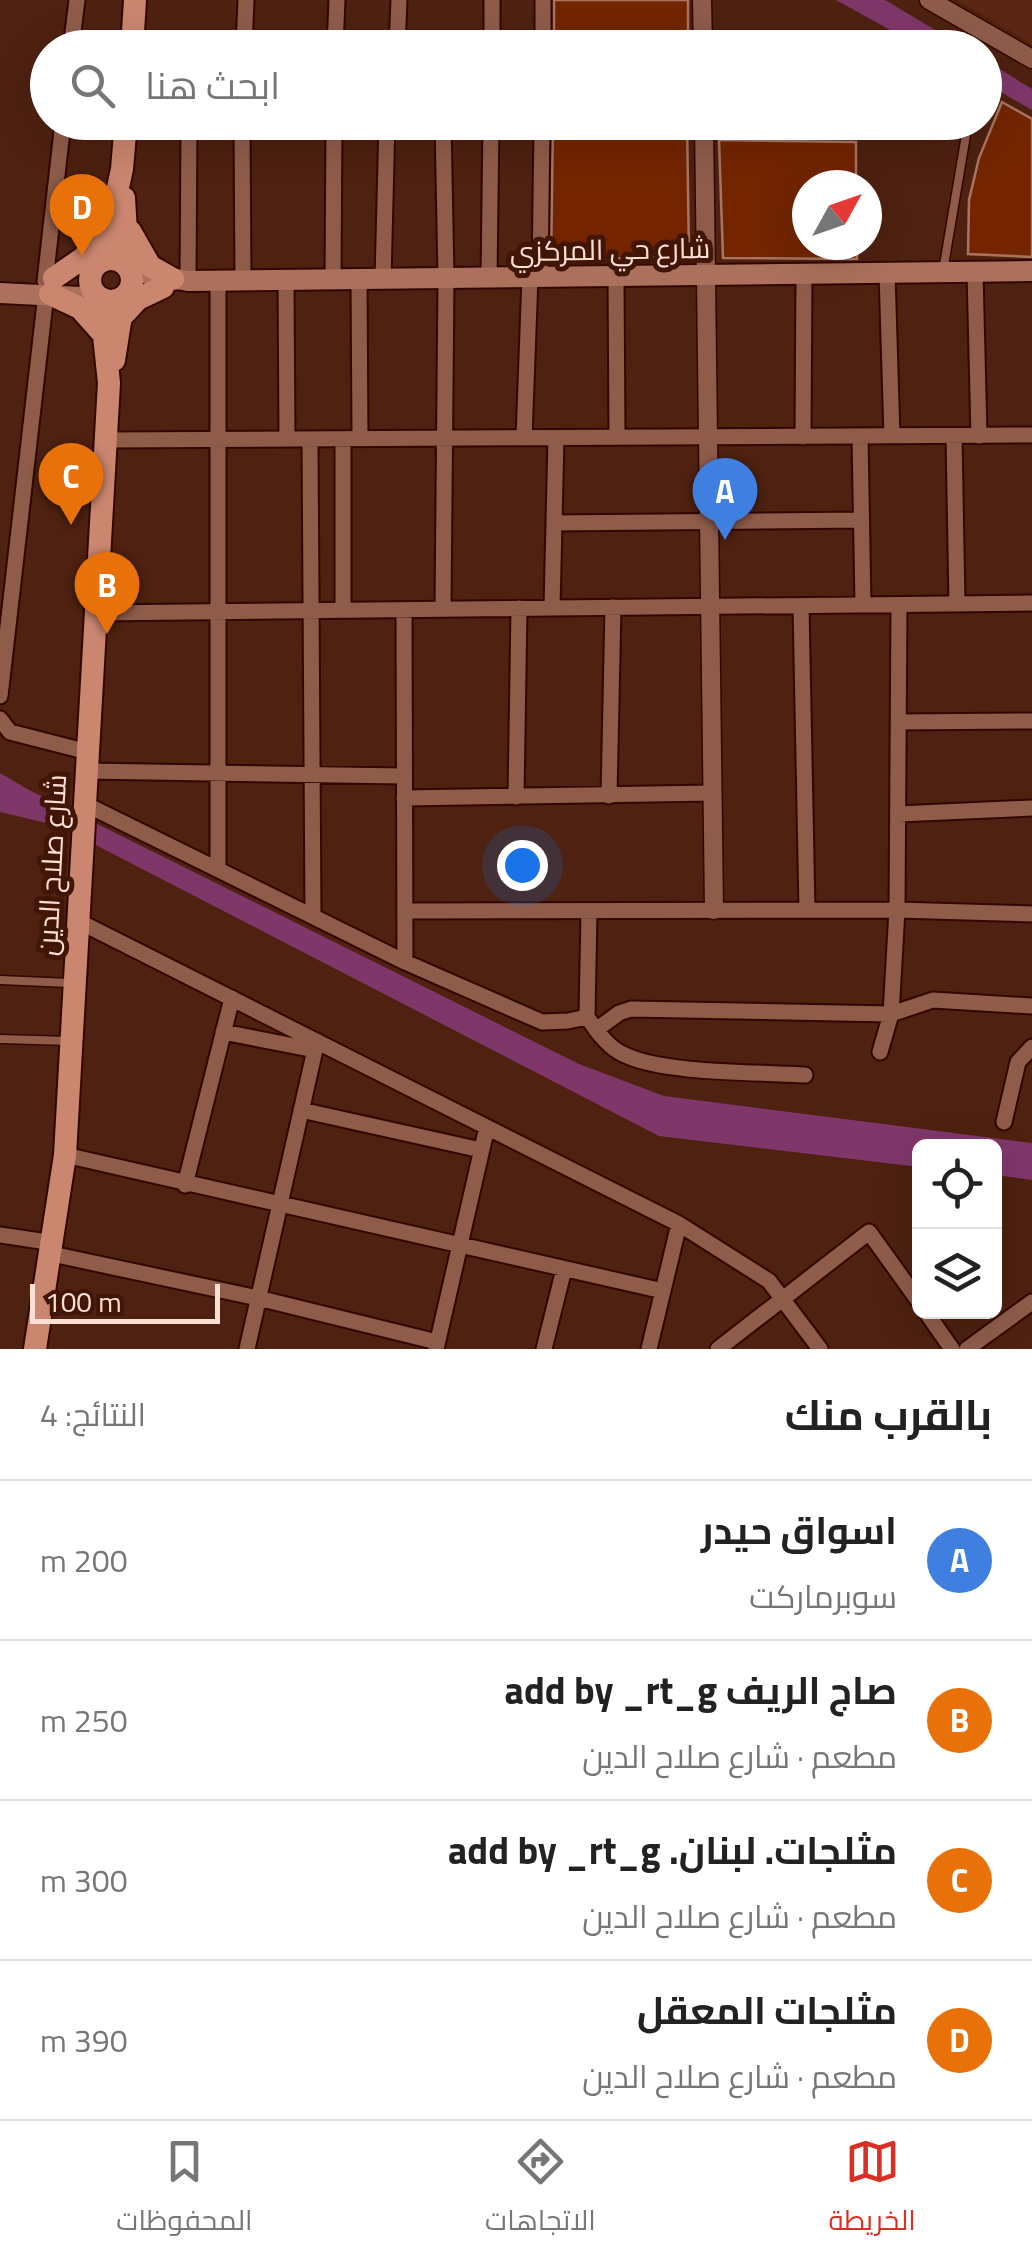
<!DOCTYPE html>
<html lang="ar">
<meta charset="utf-8">
<style>
:root{--surface:#fff;--page:#f6f6f6;--text:#222;--muted:#767676;--line:#e0e0e0;--accent:#d93025}
body{margin:0;font-family:"Titillium Web",Cairo,sans-serif;background:var(--page);color:var(--text);direction:rtl}
.controls{position:absolute;right:30px;bottom:30px;display:grid;overflow:hidden;border-radius:15px;box-shadow:0 10px 40px #0002}
.controls button{width:90px;height:90px;display:grid;place-items:center;padding:0;border:0;border-bottom:2px solid var(--line);background:var(--surface);color:var(--text);font:50px sans-serif}
.compass{position:absolute;left:792px;top:170px;width:90px;height:90px;border-radius:50%;background:var(--surface);box-shadow:0 10px 40px #0002;rotate:50deg}
.scale{position:absolute;left:30px;bottom:25px;width:190px;box-sizing:border-box;padding-left:10px;border:5px solid #fddfd5;border-top:0;font-size:28px;line-height:35px;white-space:nowrap;color:#fddfd5;-webkit-text-stroke:8px #421606;paint-order:stroke}
.you{position:absolute;left:522px;top:865px;width:35px;height:35px;margin:-25px;border:8px solid #fff;border-radius:50%;background:#1a73e8;box-shadow:0 0 0 15px #1a73e833}
.badge{display:grid;place-items:center;width:65px;height:65px;border-radius:50%;background:var(--accent);color:#fff;font-size:32px;font-weight:700}
.pin{position:absolute;translate:-50% -82px;filter:drop-shadow(0 2px 5px #0008)}
.pin::after{content:'';position:absolute;top:52px;width:35px;height:30px;background:inherit;clip-path:polygon(0 0,100% 0,50% 100%)}
.list{margin:0;padding:0;list-style:none}
h2{display:flex;justify-content:space-between;align-items:center;height:130px;margin:0;padding:0 40px;font-size:42px}
h2 small{font-size:32px;font-weight:400;color:var(--muted)}
.list li{display:grid;grid-template-columns:65px 1fr auto;gap:30px;align-items:center;box-sizing:border-box;height:160px;padding:0 40px;border-top:2px solid var(--line)}
.list b{display:block;font-size:38px;white-space:nowrap}
.list p{margin:0;font-size:32px;white-space:nowrap;color:var(--muted)}
.list em{font-size:32px;font-style:normal;color:var(--muted)}
.icon{flex:none;width:55px;height:55px;fill:none;stroke:currentColor;stroke-width:2;stroke-linecap:round;stroke-linejoin:round}
.map{position:relative;flex:none;width:1032px;height:1349px;overflow:hidden;direction:ltr}
.search{position:absolute;background:var(--surface);box-shadow:0 10px 40px #0002;left:30px;right:30px;top:30px;height:110px;display:flex;align-items:center;gap:25px;box-sizing:border-box;padding:0 35px;border-radius:55px;color:var(--muted);font-size:38px}
.sheet{height:770px;background:var(--surface)}
nav{display:flex;justify-content:space-around;align-items:center;box-sizing:border-box;height:140px;border-top:2px solid var(--line);background:var(--surface);font-size:28px;color:var(--muted)}
nav a{display:grid;justify-items:center;gap:5px}
nav .on{color:var(--accent)}
.map>svg:first-child{display:block}
.built{fill:#5b2613}
.water{fill:#7f376a}
.building{fill:#742500;stroke:#a97461;stroke-width:2.5}
.lines{fill:none;stroke-linecap:round;stroke-linejoin:round}
.service-casing{stroke:#310700;stroke-width:11}
.minor-casing{stroke:#310700;stroke-width:19}
.tertiary-casing{stroke:#310700;stroke-width:21}
.secondary-casing{stroke:#310700;stroke-width:24}
.primary-casing{stroke:#310700;stroke-width:26}
.service{stroke:#8f5c4a;stroke-width:8}
.minor{stroke:#8f5c4a;stroke-width:15}
.tertiary{stroke:#8f5c4a;stroke-width:18}
.secondary{stroke:#ac715c;stroke-width:20}
.primary{stroke:#ca866f;stroke-width:22}
.labels{text-anchor:middle;dominant-baseline:central;stroke-width:10;stroke-linejoin:round;paint-order:stroke}
.street-label{font-size:28px;fill:#fddfd5;stroke:#421606}
</style>
<div class="map">
<svg width="1032" height="1349" viewBox="0 0 1032 1349">
<rect width="100%" height="100%" fill="#4e2110"/>
<path class="built" d="M957,0h75v44z"/>
<path class="water" d="M836,0h49l79,47h-43z
M985,60l47,29v21l-47,-27z
M0,773l29,17 550,274 85,32 368,47v37l-37,-5 -1,-29h-74l-1,21 -260,-31 -600,-310 -59,-14z"/>
<path class="building" d="M554,0h134v48h-134z
M1002,102l30,17v138l-64,-3 1,-54 10,-42z
M553,122h134l2,134 -138,5z
M719,140l137,2v43h-49v60h50v14l-134,-1z"/>
<g class="lines">
<defs>
<path id="service" d="M943,271l25,-148
M0,980l70,3
M0,1039l70,2"/>
<path id="minor" d="M71,48l6,-48
M244,48l2,-48
M335,48l2,-48
M397,48l2,-48
M492,48v-48
M543,48v-48
M242,122l1,159
M443,122l3,156 -3,331
M975,272l4,164
M887,273l5,163
M616,276l1,161
M540,277l2,-155
M489,278l2,-156
M333,279l1,-157
M359,279l1,160
M383,279l4,-157
M286,280l1,159
M45,281l18,-159
M188,281l1,-159
M218,281v588
M860,436l3,169
M954,436l3,168
M803,437l1,-163
M524,438l6,-161
M310,439l3,476
M343,439v171
M107,440l925,-5
M554,523l307,-3
M801,606l6,304
M552,608l4,-170
M404,610l1,352
M96,613l936,-10
M0,696l46,-402
M0,719l10,13 78,20
M899,722l133,-1
M87,771l317,5
M609,796l4,-189
M516,797l3,-189
M404,798l309,-5
M85,804l320,158 137,60 26,-1 19,-4c10,14 21,31 38,38 40,19 133,17 180,20
M898,814l134,-6
M406,911l491,-1 135,4
M78,921l601,303 90,57 51,68
M587,1017l2,-106
M596,1030l23,-17 12,-4 260,5 42,-14 99,6
M223,1032l92,18
M880,1052l11,-38 6,-104 2,-305
M301,1110l180,40
M1004,1122l14,-60 14,-15
M65,1155l598,136
M185,1185l47,-187
M0,1235l54,8
M52,1254l206,44 179,44
M926,1312l26,37
M247,1349l70,-308
M436,1349l51,-222
M544,1349l20,-80
M649,1349l30,-125
M718,1349l151,-117 51,71
M967,1349l65,-47"/>
<path id="tertiary" d="M702,0l1,48
M929,0l103,59
M704,122l10,788"/>
<path id="secondary" d="M131,271l57,10 844,-10
M0,293l100,5"/>
<path id="primary" d="M132,48l3,-48
M124,198l4,68
M130,231l20,35 23,13
M90 280a21 21 0 1 1 42 0a21 21 0 1 1-42 0Z
M102,261l20,-92 4,-47
M54,278l29,-20 17,-20
M50,294l30,14 24,27
M125,313l13,-14 25,-12
M114,360l10,-63
M35,1349l30,-194 44,-772 -9,-85"/>
</defs>
<use href="#service" class="service-casing"/>
<use href="#minor" class="minor-casing"/>
<use href="#tertiary" class="tertiary-casing"/>
<use href="#secondary" class="secondary-casing"/>
<use href="#primary" class="primary-casing"/>
<use href="#service" class="service"/>
<use href="#minor" class="minor"/>
<use href="#tertiary" class="tertiary"/>
<use href="#secondary" class="secondary"/>
<use href="#primary" class="primary"/>
</g>
<g class="labels">
<g class="street-label">
<text transform="translate(610 249) rotate(-1)">شارع حي المركزي</text>
<text transform="translate(51 865) rotate(-87)">شارع صلاح الدين</text>
</g>
</g>
</svg>
<div class="controls">
<button><svg class="icon" aria-label="locate" viewBox="0 0 24 24"><circle cx="12" cy="12" r="6"/><path d="M12 2v4M12 18v4M2 12h4M18 12h4"/></svg></button>
<button><svg class="icon" aria-label="layers" viewBox="0 0 24 24"><path d="M12 4l9 5-9 5-9-5zM3 14l9 5 9-5"/></svg></button>
</div>
<svg class="compass" viewBox="-18 -18 36 36"><path d="M0-13l5 13h-10z" fill="#e53935"/><path d="M0 13l5-13h-10z" fill="#767676"/></svg>
<div class="scale">100 m</div>
<div class="you"></div>
<div class="pin badge" style="left:725px;top:540px;background:#3f7fe0">A</div>
<div class="pin badge" style="left:107px;top:634px;background:#e8710a">B</div>
<div class="pin badge" style="left:71px;top:525px;background:#e8710a">C</div>
<div class="pin badge" style="left:82px;top:256px;background:#e8710a">D</div>
<div class="search"><svg class="icon" aria-label="search" viewBox="0 0 24 24"><circle cx="10" cy="10" r="6"/><path d="M15 15l6 6"/></svg>ابحث هنا</div>
</div>
<section class="sheet">
<h2>بالقرب منك<small>النتائج: 4</small></h2>
<ul class="list">
<li><span class="badge" style="background:#3f7fe0">A</span><div><b>اسواق حيدر</b><p>سوبرماركت</p></div><em>200 m</em></li>
<li><span class="badge" style="background:#e8710a">B</span><div><b>صاج الريف add by _rt_g</b><p>مطعم · شارع صلاح الدين</p></div><em>250 m</em></li>
<li><span class="badge" style="background:#e8710a">C</span><div><b>مثلجات. لبنان. add by _rt_g</b><p>مطعم · شارع صلاح الدين</p></div><em>300 m</em></li>
<li><span class="badge" style="background:#e8710a">D</span><div><b>مثلجات المعقل</b><p>مطعم · شارع صلاح الدين</p></div><em>390 m</em></li>
</ul>
</section>
<nav>
<a class="on"><svg class="icon" aria-label="map" viewBox="0 0 24 24"><path d="M3 6l6-2 6 2 6-2v14l-6 2-6-2-6 2zM9 4v14M15 6v14"/></svg>الخريطة</a>
<a><svg class="icon" aria-label="directions" viewBox="0 0 24 24"><path d="M12 3l9 9-9 9-9-9zM9 14v-3h6M13 9l2 2-2 2"/></svg>الاتجاهات</a>
<a><svg class="icon" aria-label="saved" viewBox="0 0 24 24"><path d="M7 4h10v16l-5-4-5 4z"/></svg>المحفوظات</a>
</nav>
